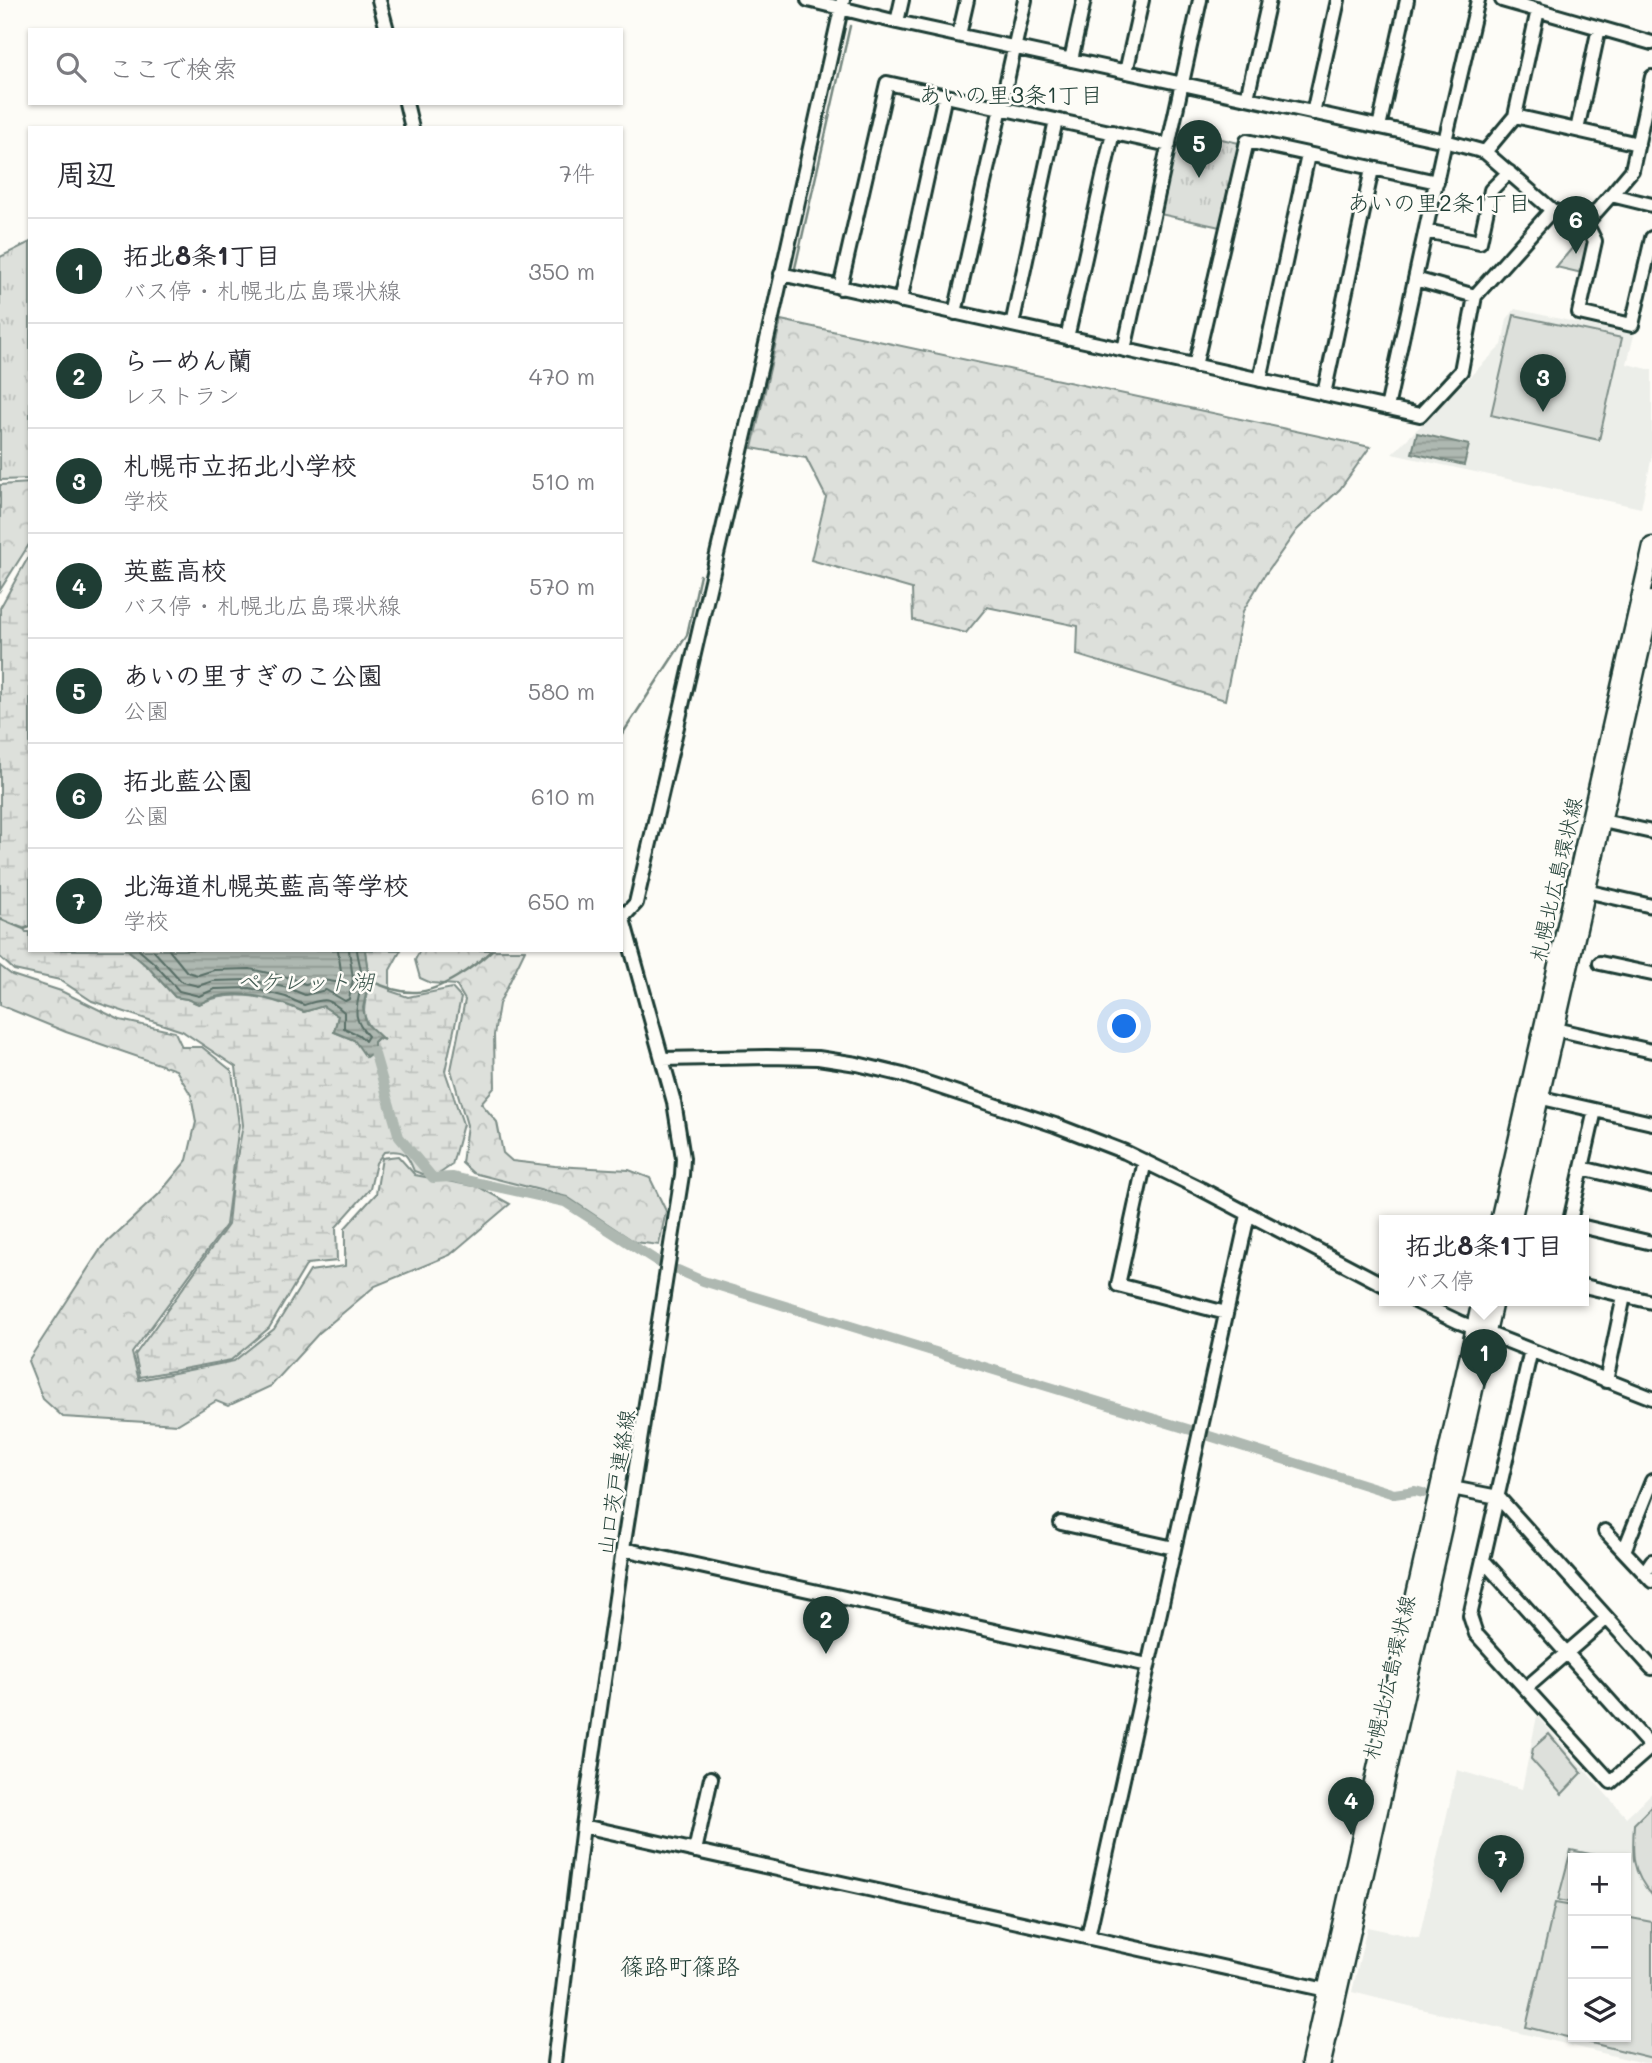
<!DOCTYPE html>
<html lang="ja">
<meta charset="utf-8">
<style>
:root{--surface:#fff;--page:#f2f2f3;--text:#2b2b33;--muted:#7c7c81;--line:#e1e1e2;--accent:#1f3d34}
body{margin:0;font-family:Mali,"Klee One",sans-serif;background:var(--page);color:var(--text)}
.controls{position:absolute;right:21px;bottom:21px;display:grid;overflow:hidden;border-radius:0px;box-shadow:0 2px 5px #0004}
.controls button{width:63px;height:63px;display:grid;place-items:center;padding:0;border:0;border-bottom:2px solid var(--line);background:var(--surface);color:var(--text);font:35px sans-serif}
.you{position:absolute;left:1125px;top:1027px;width:24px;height:24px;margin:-18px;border:5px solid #fff;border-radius:50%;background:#1a73e8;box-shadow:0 0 0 10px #1a73e833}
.badge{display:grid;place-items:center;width:46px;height:46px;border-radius:50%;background:var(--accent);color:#fff;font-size:23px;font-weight:700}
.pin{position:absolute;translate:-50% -58px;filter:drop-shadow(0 2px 4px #0008)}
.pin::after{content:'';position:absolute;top:37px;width:24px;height:21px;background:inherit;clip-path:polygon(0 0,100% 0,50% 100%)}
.popup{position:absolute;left:1379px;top:1215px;width:210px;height:91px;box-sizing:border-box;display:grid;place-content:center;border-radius:0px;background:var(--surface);filter:drop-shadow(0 2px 5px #0005);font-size:23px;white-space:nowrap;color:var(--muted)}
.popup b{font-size:26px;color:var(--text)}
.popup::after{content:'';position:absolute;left:50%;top:100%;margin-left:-14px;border:14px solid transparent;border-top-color:var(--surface)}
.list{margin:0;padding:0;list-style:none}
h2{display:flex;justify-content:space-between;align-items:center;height:91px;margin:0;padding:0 28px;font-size:30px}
h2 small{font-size:23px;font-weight:400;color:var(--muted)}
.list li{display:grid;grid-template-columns:46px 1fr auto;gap:21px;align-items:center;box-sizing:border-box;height:105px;padding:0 28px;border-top:2px solid var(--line)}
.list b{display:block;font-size:26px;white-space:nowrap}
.list p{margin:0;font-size:23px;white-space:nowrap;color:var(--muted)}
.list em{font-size:23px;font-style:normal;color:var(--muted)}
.icon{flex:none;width:38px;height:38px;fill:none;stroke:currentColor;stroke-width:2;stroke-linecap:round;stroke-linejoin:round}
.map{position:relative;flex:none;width:1652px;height:2063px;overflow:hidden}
.search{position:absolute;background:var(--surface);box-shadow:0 2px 5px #0004;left:28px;top:28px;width:595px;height:77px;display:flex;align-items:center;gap:18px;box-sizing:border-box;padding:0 24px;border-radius:0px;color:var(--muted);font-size:26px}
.panel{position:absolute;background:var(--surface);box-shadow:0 2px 5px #0004;left:28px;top:126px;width:595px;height:826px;border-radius:0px}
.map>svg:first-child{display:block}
.built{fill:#eceee9;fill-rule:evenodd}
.grass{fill:url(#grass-tufts);stroke:#7e8e88;stroke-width:2}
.forest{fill:url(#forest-crowns);stroke:#7e8e88;stroke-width:2}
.wetland{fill:url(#wetland-marsh);stroke:#7e8e88;stroke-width:2}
.pitch{fill:#dde0db;stroke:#7e8e88;stroke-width:2}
.water{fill:url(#water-rules);stroke:#75877f;stroke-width:2}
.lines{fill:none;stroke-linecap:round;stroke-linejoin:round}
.shore{stroke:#586e66;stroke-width:2}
.stream{stroke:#75877f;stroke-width:2.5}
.canal{stroke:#aeb8b1;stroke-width:10}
.minor-casing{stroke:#1f3d34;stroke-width:18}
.major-casing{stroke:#1f3d34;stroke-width:21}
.minor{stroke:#fdfcf7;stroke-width:12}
.major{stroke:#fdfcf7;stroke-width:16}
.labels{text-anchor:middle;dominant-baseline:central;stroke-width:5;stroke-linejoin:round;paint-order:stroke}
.street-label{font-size:21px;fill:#1f3d34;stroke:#fdfcf7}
.neighbourhood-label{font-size:23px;fill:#1f3d34;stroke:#fdfcf7}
.water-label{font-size:23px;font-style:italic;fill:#435c53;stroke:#fdfcf7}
.quarter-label{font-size:24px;fill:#1f3d34;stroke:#fdfcf7}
</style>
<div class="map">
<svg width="1652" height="2063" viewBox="0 0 1652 2063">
<defs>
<pattern id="grass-tufts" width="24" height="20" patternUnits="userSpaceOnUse" patternTransform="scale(1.75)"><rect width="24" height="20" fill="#dde0db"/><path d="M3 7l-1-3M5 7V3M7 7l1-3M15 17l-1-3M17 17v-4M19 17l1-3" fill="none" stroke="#bdc1bd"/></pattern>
<pattern id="forest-crowns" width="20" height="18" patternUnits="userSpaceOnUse" patternTransform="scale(1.75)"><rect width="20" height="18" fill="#dde0db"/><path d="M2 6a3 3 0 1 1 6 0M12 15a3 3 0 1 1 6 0" fill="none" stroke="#bdc1bd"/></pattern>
<pattern id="wetland-marsh" width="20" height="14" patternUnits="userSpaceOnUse" patternTransform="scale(1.75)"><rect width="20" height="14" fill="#dde0db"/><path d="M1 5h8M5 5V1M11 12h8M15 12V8" fill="none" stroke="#bdc1bd"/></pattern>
<pattern id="water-rules" width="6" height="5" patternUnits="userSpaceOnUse" patternTransform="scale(1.75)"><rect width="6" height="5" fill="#aeb8b1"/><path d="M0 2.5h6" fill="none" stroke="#8d9791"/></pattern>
</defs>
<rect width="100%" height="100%" fill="#fdfcf7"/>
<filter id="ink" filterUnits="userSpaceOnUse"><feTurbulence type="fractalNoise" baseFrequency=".0143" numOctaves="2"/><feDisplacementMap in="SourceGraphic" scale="14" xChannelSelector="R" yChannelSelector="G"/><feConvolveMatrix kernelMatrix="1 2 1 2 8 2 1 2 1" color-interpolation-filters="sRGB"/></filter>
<g filter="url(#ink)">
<path class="built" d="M1515,309l119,26 -7,29 25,6v86l-11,52 -249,-54 110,-109 5,-26z
M1537,1716l89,101 26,-24v270h-9l-291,-71 15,-65 52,11 38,-168 65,19zM1573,1858h53v179h-53z"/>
<path class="grass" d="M1178,129l61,14 -19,84 -60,-13z
M1585,233l4,8 -7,32 -26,-6z
M30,242v237l-30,1v-223z"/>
<path class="forest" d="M781,320l589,127 -30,42 -43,41 -35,49 -19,32 -18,89 -148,-45 1,-29 -91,-19 -21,26 -53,-13 -1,-31 -101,-29 15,-63 -20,-39 -54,-10z
M30,483v60l-30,47v-105z
M420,950h105l-26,54 -5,31 1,52 -14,16 16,19 6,31 9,8 43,5 74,4 21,8 16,33 -7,34 -24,-3 -68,-45 -94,-24 -11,-10 5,-38 -16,-55 14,-70 -9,-15 -25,-2 -11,-5 -5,-18z
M0,966l12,9 49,16 59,29 55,12 7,15h20l30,24 7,54 -13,100 -94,128 7,27 95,-19 40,-32 36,-58 35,-5v-38l31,-34 6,-36 16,-2 17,19 64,12 31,17 -60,51 -75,31 -56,47 -48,53 -43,20 -12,-5 -38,23 -115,-7 -20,-18 -15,-38 74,-114 57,-53 28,-34 9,-38 -5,-27 -15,-25 -110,-38 -66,-27z"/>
<path class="wetland" d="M30,554v372l-6,3 2,3h4v18h98l21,18 26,29 12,2 11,5c37,-16 71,-7 106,8l19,-6 15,10 -4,16 20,8 20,2 4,-4c-24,-30 -10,-28 -10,-59 1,-10 -3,-19 -3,-29h36l-11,20v21l18,6 44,-9 9,10 -16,73 18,53 -11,41 -19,13 -19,-7c-7,-18 -10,-22 -30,-19l-8,11 -6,26 -34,38 1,34 -30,3 -38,64 -38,32 -91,17 -5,-22 93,-130 4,-41 11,-59 -7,-58 -54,-36 -90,-30 -32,-21 -46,-10 -14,-13v-349z"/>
<path class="pitch" d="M1514,315l108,23 -23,102 -108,-25z
M1549,1734l33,39 -20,21 -31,-35 2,-11z
M1652,1806v89c-21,-23 -20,-41 -18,-71z
M1571,1850l38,8h-36v45l-15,-3z
M1555,1903l18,3v131h53v-120l26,5v136l-126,-31z"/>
<path class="water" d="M1417,433l52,12 -5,20 -52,-12z
M128,950h237l4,30 -6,28 3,15 18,17 -6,-2 -4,4v9l-8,6 -12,-17 -20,-8 4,-16 -15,-10 -19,6c-25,-11 -62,-23 -89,-15 -6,1 -11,5 -16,7l-12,-5 -12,-2 -26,-29z"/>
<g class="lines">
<path class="shore" d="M139,950l15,13 25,28 20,5 16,-7 35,-1 36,9 18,8c21,-6 22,-9 40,7v16l15,7 6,6 3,-5c-21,-23 -7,-32 -7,-58 1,-9 -3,-18 -4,-28
M153,950l29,32 16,4 15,-5 37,-1 38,8 17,7 21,-5 19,11 4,-2 4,-20 -4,-29
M169,950l18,22 11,3 16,-5 36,-1 41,9 14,6 18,-4 18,3 1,-5 -4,-28"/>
<path class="stream" d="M795,268l55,-242
M621,736l66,-101 13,-60
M0,919l24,10 6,-2
M368,980c15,6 30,13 48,12 25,-1 58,-25 76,-42"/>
<path class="canal" d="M374,1051l25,86 34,41 19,-1 113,25 95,61
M678,1270l25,11 491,150
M1203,1434l191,60 21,-3 8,2"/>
<defs>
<path id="minor" d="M379,0l8,30
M808,0l89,22 548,119 33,-141
M1502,0l150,43
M897,22l5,-22
M959,35l8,-35
M1071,60l13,-60
M1126,72l16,-72
M1247,98l22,-98
M406,103l6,25
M1313,113l25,-113
M1515,116l23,-106
M1379,127l28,-127
M1577,130l22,-102
M1485,152l30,-36 123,28
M1611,195l21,-25 20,-93
M1586,223l25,-28 41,10
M1426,231l54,11 11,-52 18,-18
M781,274l639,141 41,-44 14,-75 77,-86
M1415,279l60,17
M840,288l47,-205 282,62
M900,301l45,-206
M955,313l70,-313
M1012,325l44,-205
M1067,338l46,-206
M1124,350l76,-350
M1195,366l52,-225 190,41
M1260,380l48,-225
M1324,394l48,-225
M1387,408l58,-267 40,11 67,58 34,13 9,18 -16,72 53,12 20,-87
M1594,819l58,13
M1586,891l66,15
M623,917l13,-14 136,-585 71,-318
M1600,963l52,11
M1555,1029l97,22
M662,1059l105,-2 51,1 39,6 46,11 152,50 70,27 76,37 183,96
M1533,1096l119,27
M1145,1161l-27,124 108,28
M1582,1168l70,17
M1570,1221l25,-111
M1584,1227l68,16
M1584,1286l68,16
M1415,1301l44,21 193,76
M1531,1350l-61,266 6,18 135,148 41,-36
M1606,1381l18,-85
M1452,1488l46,9 154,171
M1061,1523l113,25
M1605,1531l47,50
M623,1549l525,116
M1624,1551l28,-70
M1483,1560l168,187
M1644,1573l8,-12
M1526,1688l81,-70
M583,1826l743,164
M695,1851l16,-73
M1088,1937l160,-722
M554,2063l29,-237 40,-277 59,-374 1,-17 -9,-56 -53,-190"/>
<path id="major" d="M1499,1221l153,-675
M1512,1221l140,-621
M1310,2063l171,-762
M1322,2063l172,-762"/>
</defs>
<use href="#minor" class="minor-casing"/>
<use href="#major" class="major-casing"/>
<use href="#minor" class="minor"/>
<use href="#major" class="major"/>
</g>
</g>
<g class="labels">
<g class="street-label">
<text transform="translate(1555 879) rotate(-77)">札幌北広島環状線</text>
<text transform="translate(615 1482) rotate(-81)">山口茨戸連絡線</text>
<text transform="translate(1388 1677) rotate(-77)">札幌北広島環状線</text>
</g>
<g class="neighbourhood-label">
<text x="1011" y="94">あいの里3条1丁目</text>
<text x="1439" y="202">あいの里2条1丁目</text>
</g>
<g class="water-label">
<text x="305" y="981">ペケレット湖</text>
</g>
<g class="quarter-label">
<text x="680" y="1965">篠路町篠路</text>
</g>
</g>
</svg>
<div class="controls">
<button>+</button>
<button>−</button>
<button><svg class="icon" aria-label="layers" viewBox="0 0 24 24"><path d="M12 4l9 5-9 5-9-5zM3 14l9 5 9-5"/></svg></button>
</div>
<div class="you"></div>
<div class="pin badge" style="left:1484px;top:1387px">1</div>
<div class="popup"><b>拓北8条1丁目</b>バス停</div>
<div class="pin badge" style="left:826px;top:1654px">2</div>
<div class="pin badge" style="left:1543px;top:412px">3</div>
<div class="pin badge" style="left:1351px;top:1835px">4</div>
<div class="pin badge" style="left:1199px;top:178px">5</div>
<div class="pin badge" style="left:1576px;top:254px">6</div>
<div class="pin badge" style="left:1501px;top:1893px">7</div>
<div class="search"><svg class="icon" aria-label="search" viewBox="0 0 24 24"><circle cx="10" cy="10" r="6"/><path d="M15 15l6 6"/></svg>ここで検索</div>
<section class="panel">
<h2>周辺<small>7件</small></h2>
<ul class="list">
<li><span class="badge">1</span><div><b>拓北8条1丁目</b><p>バス停 · 札幌北広島環状線</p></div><em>350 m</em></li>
<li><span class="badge">2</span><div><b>らーめん蘭</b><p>レストラン</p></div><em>470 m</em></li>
<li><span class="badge">3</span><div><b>札幌市立拓北小学校</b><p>学校</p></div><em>510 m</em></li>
<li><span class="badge">4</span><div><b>英藍高校</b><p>バス停 · 札幌北広島環状線</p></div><em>570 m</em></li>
<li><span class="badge">5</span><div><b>あいの里すぎのこ公園</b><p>公園</p></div><em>580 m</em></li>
<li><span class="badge">6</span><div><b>拓北藍公園</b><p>公園</p></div><em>610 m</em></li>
<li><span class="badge">7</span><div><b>北海道札幌英藍高等学校</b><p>学校</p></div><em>650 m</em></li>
</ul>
</section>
</div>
